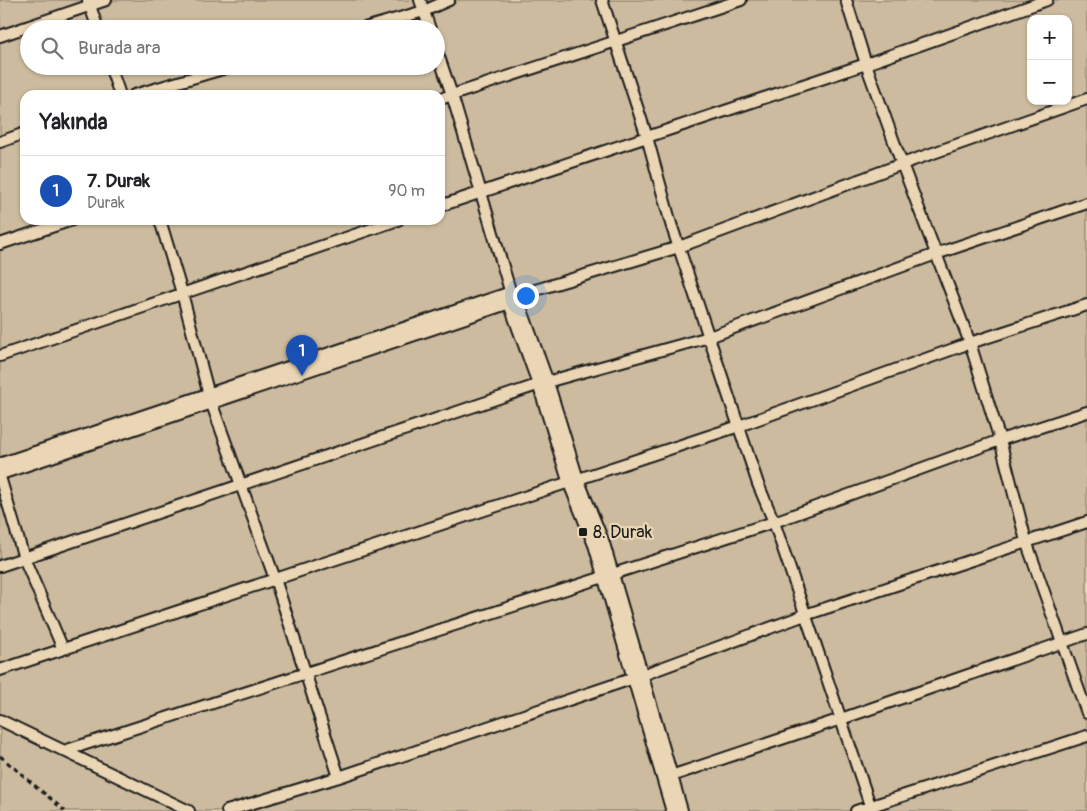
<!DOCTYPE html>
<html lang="tr">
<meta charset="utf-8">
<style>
:root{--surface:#fff;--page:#f2f2f2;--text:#202124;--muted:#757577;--line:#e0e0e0;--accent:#1c1c1c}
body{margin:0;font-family:Pangolin,sans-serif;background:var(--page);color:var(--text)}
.controls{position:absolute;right:15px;top:15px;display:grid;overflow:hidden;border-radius:10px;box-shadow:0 1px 4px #0004}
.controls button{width:45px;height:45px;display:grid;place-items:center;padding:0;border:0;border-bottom:1px solid var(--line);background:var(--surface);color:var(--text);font:25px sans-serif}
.you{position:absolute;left:525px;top:295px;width:18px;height:18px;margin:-12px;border:4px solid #fff;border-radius:50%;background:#1a73e8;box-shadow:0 0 0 8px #1a73e833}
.badge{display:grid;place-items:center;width:32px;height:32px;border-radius:50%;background:var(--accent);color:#fff;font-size:16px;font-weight:700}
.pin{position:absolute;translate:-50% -41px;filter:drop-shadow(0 1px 2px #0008)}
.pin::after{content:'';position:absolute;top:26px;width:18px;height:15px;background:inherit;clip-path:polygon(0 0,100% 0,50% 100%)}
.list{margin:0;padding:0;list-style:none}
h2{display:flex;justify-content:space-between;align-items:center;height:65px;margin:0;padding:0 20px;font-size:21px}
h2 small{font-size:16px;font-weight:400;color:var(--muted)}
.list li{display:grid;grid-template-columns:32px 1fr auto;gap:15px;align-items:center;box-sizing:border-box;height:70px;padding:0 20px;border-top:1px solid var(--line)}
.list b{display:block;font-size:19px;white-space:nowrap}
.list p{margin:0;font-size:16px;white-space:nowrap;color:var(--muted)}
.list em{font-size:16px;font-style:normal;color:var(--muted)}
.icon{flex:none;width:28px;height:28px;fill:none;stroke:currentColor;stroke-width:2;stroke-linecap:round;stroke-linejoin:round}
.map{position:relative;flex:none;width:1087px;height:811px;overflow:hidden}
.search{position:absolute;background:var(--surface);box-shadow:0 1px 4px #0004;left:20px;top:20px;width:425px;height:55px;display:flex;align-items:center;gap:12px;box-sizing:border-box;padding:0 18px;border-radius:28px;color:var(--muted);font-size:19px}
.panel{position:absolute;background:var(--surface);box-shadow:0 1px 4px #0004;left:20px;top:90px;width:425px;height:135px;border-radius:15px}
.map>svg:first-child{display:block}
.green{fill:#ccbb9e;stroke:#746c5d;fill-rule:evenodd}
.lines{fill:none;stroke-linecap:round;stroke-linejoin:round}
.lane-casing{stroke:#1c1c1c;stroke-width:14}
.street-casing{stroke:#1c1c1c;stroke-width:24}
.path{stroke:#1c1c1c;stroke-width:3;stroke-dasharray:5 4;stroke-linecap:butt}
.lane{stroke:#ead6b4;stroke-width:10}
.street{stroke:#ead6b4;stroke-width:20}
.poi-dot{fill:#1c1c1c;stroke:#ead6b4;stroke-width:2}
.labels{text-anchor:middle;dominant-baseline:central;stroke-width:4.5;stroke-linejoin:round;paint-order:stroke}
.poi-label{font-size:18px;fill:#1c1c1c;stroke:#ead6b4;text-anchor:start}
</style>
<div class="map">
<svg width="1087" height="811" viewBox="0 0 1087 811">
<rect width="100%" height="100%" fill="#ead6b4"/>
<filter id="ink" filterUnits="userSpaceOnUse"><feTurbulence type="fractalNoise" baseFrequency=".02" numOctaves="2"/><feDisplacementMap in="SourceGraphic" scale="10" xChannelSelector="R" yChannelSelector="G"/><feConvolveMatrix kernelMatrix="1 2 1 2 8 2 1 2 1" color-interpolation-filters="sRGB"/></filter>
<g filter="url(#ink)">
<path class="green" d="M0,0h1087v811h-1087zM1031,19h37v82h-37zM29,29h407v37h-407zM25,95h415v125h-415z"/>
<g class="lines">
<defs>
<path id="lane" d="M88,0l10,29
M420,0l10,29
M602,0l45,137 24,87 87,260 16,38 98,289
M846,0l20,64 36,100 68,179 30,97 26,101 61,172
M361,29l63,-18 25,-11
M0,36l106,-36
M436,48l16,47 60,202 167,-50 223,-83 185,-65
M110,66l10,29
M134,95l99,-29
M440,99l301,-99
M0,142l25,-9
M440,206l426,-142 181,-64
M160,220l22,73 28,106 65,180 64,198
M0,244l72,-24
M0,356l398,-136
M0,477l24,81 39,91
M0,566l543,-183 166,-46 227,-83 151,-51
M0,670l739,-244 231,-83 117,-38
M0,720l189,91
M64,751l710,-229 226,-82 87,-28
M668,777l173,-58 246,-85
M227,811l112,-34 298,-100 168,-62 282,-93
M856,811l231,-75"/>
<path id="street" d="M0,469l512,-172 31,86 30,97 26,64 78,267"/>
</defs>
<use href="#lane" class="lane-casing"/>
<use href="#street" class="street-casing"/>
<path class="path" d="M0,756l65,55"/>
<use href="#lane" class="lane"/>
<use href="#street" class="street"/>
</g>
</g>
<rect class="poi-dot" x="578" y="527" width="10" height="10" rx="2.5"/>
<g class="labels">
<g class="poi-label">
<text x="593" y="532">8. Durak</text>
</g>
</g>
</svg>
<div class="controls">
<button>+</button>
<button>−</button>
</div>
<div class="you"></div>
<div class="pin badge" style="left:302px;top:376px;background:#1a4fb4">1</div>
<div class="search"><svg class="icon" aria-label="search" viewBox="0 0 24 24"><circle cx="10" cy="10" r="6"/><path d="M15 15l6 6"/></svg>Burada ara</div>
<section class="panel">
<h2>Yakında<small></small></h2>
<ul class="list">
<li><span class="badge" style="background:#1a4fb4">1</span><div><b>7. Durak</b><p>Durak</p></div><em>90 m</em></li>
</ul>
</section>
</div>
